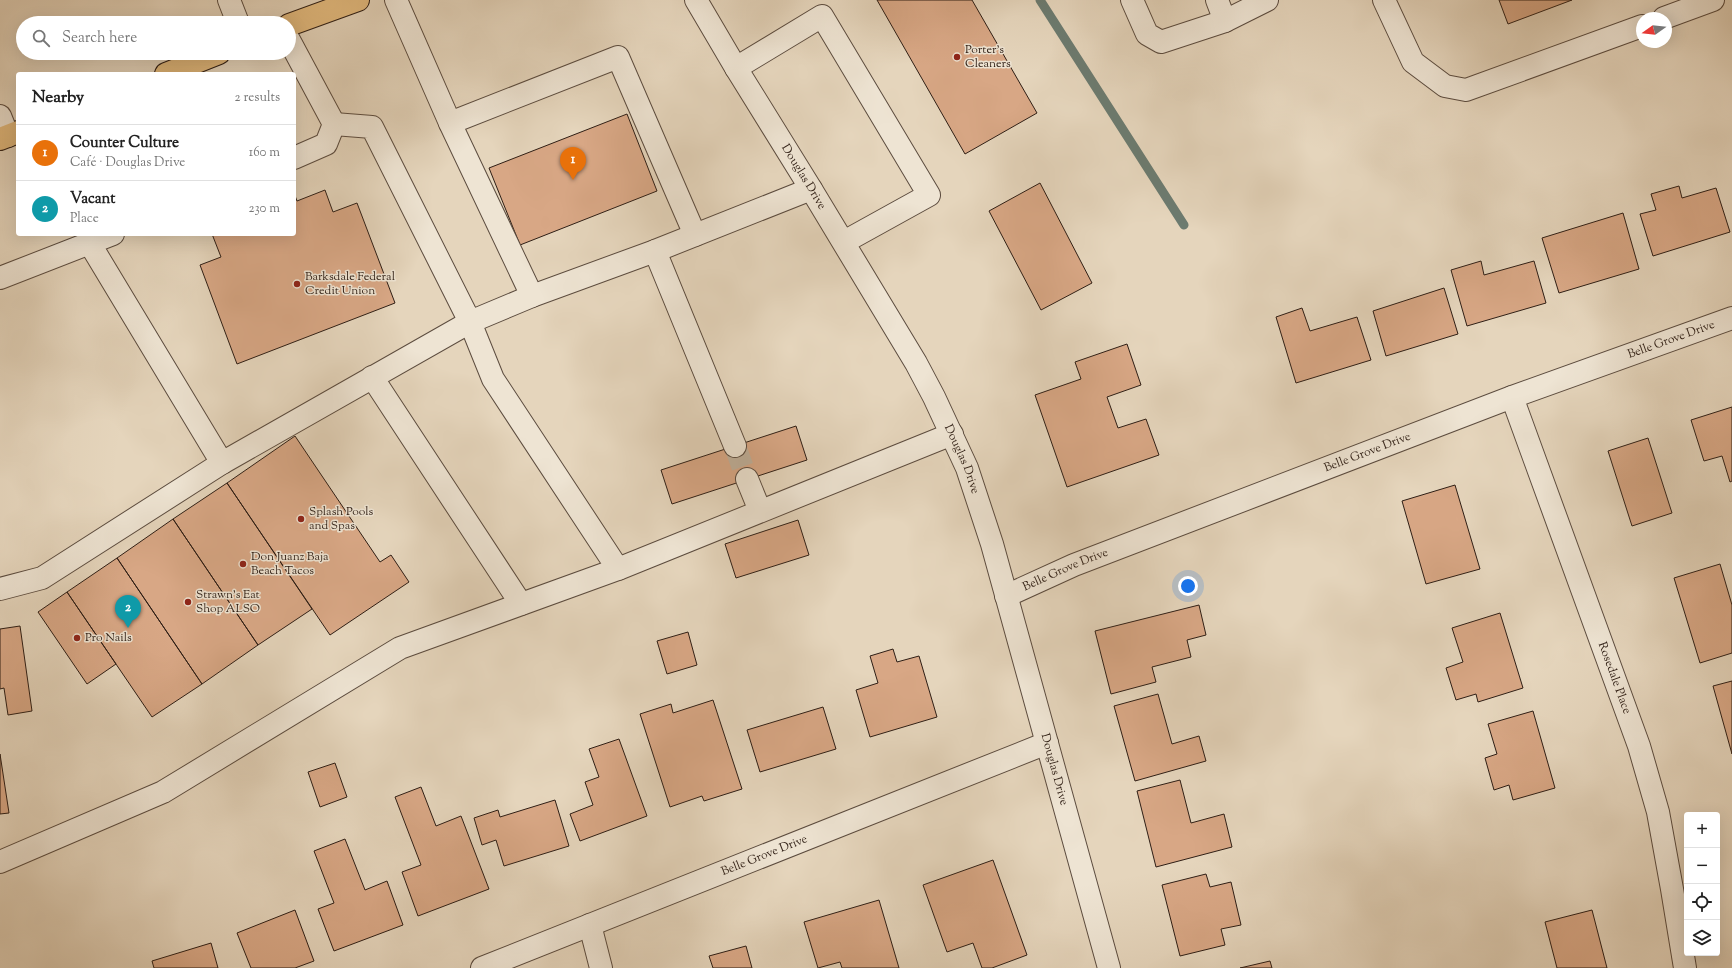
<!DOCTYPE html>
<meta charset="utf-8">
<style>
:root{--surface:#fff;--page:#f6f6f6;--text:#222;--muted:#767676;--line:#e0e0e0;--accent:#8f2418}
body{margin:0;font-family:"Sorts Mill Goudy",serif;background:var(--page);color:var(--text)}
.controls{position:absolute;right:12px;bottom:12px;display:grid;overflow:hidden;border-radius:4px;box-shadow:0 4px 16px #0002}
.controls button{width:36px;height:36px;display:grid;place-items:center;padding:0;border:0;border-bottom:1px solid var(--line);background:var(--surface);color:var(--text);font:20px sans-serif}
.compass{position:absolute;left:1636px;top:12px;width:36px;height:36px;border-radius:50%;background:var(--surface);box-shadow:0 4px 16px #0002;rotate:255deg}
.you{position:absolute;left:1188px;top:586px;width:14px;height:14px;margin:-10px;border:3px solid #fff;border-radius:50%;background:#1a73e8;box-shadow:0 0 0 6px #1a73e833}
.badge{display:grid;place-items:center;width:26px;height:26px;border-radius:50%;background:var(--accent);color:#fff;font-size:13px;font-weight:700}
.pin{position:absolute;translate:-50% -33px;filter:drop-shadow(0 1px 2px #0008)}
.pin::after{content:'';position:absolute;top:21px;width:14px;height:12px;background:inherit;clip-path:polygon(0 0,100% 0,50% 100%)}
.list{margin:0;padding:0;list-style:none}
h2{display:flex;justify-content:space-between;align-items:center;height:52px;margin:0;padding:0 16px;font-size:17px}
h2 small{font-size:13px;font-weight:400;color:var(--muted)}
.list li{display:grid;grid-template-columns:26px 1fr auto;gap:12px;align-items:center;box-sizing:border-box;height:56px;padding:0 16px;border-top:1px solid var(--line)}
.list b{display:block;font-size:15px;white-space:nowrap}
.list p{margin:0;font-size:13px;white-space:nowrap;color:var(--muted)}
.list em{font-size:13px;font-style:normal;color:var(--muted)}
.icon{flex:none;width:22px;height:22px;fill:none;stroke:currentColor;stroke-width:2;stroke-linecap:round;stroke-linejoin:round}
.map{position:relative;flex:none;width:1732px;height:968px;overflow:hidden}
.search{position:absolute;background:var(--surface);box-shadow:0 4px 16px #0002;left:16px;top:16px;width:280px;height:44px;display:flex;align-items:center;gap:10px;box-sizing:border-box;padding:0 14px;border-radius:22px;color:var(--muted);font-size:15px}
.panel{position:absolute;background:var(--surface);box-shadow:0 4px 16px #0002;left:16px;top:72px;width:280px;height:164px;border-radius:4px}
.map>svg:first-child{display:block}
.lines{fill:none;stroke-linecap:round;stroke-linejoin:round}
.stream{stroke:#6c7b70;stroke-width:9}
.building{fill:#d8a785;stroke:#2e1e15}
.minor-tunnel{stroke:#c0b09b;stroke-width:22;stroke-dasharray:22 11;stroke-linecap:butt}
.minor-casing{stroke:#5c4c3f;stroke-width:24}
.major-casing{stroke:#2e1e15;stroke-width:24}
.minor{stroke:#eee4d3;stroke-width:22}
.major{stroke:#e2ba7e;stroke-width:22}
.poi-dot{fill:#8f2418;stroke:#eee4d3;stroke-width:1.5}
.labels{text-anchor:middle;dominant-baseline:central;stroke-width:3;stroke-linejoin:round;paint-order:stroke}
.poi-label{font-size:12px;fill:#2e1e15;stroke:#eee4d3;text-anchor:start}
.street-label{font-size:12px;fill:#2e1e15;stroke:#eee4d3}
</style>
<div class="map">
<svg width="1732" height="968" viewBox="0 0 1732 968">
<rect width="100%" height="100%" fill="#e5d5bc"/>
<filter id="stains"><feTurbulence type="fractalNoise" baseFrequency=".005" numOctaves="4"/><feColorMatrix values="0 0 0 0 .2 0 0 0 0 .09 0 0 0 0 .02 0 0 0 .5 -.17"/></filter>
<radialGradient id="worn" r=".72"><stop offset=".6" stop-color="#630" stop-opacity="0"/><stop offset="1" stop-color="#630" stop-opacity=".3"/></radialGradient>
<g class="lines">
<path class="stream" d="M1040,0l144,225"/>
</g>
<path class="building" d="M877,0h95l65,113 -72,41z
M1499,0h73l-64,24z
M627,114l30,77 -137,54 -31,-77z
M1040,183l52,100 -51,27 -52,-99z
M1679,186l3,12 34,-10 14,44 -77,24 -13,-42 16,-4 -5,-16z
M325,190l8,22 24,-9 38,100 -158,61 -37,-99 21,-8 -9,-23h82v-41l3,8z
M1623,213l16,56 -80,24 -17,-55z
M1481,261l3,14 50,-14 12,42 -79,23 -16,-56z
M1444,288l14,46 -72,22 -13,-45z
M1302,308l8,23 47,-14 14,43 -75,23 -20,-66z
M1127,344l14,41 -34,12 11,31 28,-9 13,36 -92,32 -32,-92 46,-16 -6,-17z
M1732,407v74l-2,1 -8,-26 -18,5 -13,-41z
M796,426l11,34 -135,44 -11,-34z
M295,436l85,126 11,-7 18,27 -79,53 -103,-152z
M1648,438l24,75 -40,13 -24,-75z
M227,483l85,126 -54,36 -85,-126z
M1455,485l25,84 -54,15 -24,-83z
M173,519l85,126 -56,39 -85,-126z
M798,520l11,35 -73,23 -11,-34z
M117,558l85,126 -50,33 -85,-125z
M1720,564l12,41v48l-32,10 -26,-85z
M67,592l49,72 -29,20 -49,-72z
M1199,605l7,30 -19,5 4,17 -39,10 4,15 -45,12 -16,-63z
M1500,613l23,75 -45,14 -2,-8 -20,6 -10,-32 17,-6 -11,-34z
M20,626l12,85 -24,4 -4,-27 -4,1v-60z
M688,632l9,33 -30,9 -10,-33z
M893,649l4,13 22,-6 18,61 -67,20 -14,-47 22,-7 -8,-27z
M1732,681v73l-19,-68z
M1158,694l14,50 27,-8 7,25 -71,20 -21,-75z
M713,700l29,89 -38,12 -2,-5 -32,11 -30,-93 31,-10 2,9z
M823,707l13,42 -76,23 -13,-42z
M1533,711l22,77 -42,12 -4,-15 -15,5 -9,-32 12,-4 -9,-30z
M619,739l28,77 -67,25 -10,-27 23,-9 -8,-23 14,-5 -10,-28z
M0,754l9,59 -9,1z
M335,763l12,34 -27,10 -12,-35z
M1180,780l11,43 33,-9 8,33 -76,20 -19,-76z
M421,787l15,39 25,-10 28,73 -71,27 -16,-44 19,-7 -26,-68z
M555,800l14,46 -65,20 -8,-26 -14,5 -8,-27 24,-8 2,7z
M345,839l20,51 22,-9 16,44 -69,26 -16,-42 16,-6 -20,-52z
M993,860l34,95 -35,13h-10l-9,-25 -26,9 -24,-67z
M1206,874l4,13 21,-5 10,43 -20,4 4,16 -45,11 -18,-71z
M879,900l20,68h-57l-2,-6 -22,6 -14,-46z
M295,910l19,51 -19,7h-44l-14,-35z
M1592,910l15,58h-50l-12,-46z
M211,943l7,25h-64l-2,-7z
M746,946l6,22h-39l-4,-12z
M1270,961l2,7h-32z"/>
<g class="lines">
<path class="minor-tunnel" d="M735,446l12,33"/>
<defs>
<g id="minor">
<path d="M229,0l9,23"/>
<path d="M396,0l54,123 82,173"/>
<path id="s1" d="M696,0l40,68 75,121 105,174 18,34 33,71 25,76 117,424"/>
<path d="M1132,0l15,34 14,8 64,-21 42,-21"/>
<path d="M1217,0l8,21"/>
<path d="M1384,0l29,62 32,24 21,4 176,-64"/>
<path d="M1664,18l49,-18"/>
<path d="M289,40l45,84 -8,20 -32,14"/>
<path d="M736,68l86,-52 107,179 -85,47"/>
<path d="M0,116l8,20"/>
<path d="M450,123l168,-66 77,178"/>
<path d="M334,124l38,3 98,195 62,-26 123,-45 156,-62"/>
<path d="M90,244l132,219"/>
<path d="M655,251l80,195"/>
<path d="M0,278l113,-44"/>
<path d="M372,377l149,227"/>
<path id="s2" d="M1512,397l127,349 19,66 14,77 13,79"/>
<path d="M747,479l13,32"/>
<path d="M0,589l42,-11 180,-115 248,-141 23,57 125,190"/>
<path id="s3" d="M1006,596l68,-31 438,-168 220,-79"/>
<path d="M0,862l163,-70 237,-144 218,-79 334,-135"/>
<path d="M590,925l11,43"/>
<path id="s4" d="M482,968l565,-225"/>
</g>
<path id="major" d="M289,25l69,-25
M166,74l53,-21
M0,139l18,-7"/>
</defs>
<use href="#minor" class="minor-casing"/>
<use href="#major" class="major-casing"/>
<use href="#minor" class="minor"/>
<use href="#major" class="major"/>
</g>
<g class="poi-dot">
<circle cx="957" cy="57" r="4"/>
<circle cx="297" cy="284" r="4"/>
<circle cx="301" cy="519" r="4"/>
<circle cx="243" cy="564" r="4"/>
<circle cx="188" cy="602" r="4"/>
<circle cx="77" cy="638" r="4"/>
</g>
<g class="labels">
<g class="poi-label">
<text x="965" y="50">Porter's<tspan x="965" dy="14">Cleaners</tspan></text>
<text x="305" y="277">Barksdale Federal<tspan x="305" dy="14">Credit Union</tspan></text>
<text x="309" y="512">Splash Pools<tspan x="309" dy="14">and Spas</tspan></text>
<text x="251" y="557">Don Juanz Baja<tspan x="251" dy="14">Beach Tacos</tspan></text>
<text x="196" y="595">Strawn's Eat<tspan x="196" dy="14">Shop ALSO</tspan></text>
<text x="85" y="638">Pro Nails</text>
</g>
<g class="street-label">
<text stroke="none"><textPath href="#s1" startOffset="207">Douglas Drive</textPath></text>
<text stroke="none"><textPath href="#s3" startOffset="713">Belle Grove Drive</textPath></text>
<text stroke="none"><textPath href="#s3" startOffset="389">Belle Grove Drive</textPath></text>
<text stroke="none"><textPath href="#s1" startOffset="531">Douglas Drive</textPath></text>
<text stroke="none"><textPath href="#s3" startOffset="65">Belle Grove Drive</textPath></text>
<text stroke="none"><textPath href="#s2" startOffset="299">Rosedale Place</textPath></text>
<text stroke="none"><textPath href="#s1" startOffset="855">Douglas Drive</textPath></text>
<text stroke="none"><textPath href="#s4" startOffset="304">Belle Grove Drive</textPath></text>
</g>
</g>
<rect width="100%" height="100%" filter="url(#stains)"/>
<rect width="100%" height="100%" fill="url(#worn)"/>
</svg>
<div class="controls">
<button>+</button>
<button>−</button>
<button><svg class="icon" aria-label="locate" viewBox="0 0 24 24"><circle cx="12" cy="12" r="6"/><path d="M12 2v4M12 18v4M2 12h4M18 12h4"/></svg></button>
<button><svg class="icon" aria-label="layers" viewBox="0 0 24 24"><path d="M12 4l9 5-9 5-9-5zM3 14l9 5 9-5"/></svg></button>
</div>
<svg class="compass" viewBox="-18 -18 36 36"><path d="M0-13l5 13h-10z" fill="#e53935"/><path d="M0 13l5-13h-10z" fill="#767676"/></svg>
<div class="you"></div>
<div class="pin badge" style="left:573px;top:180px;background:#e8710a">1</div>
<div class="pin badge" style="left:128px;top:628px;background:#0f9aa8">2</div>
<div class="search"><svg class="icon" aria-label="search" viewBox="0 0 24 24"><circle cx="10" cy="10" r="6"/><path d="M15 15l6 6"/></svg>Search here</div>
<section class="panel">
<h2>Nearby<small>2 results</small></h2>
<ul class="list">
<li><span class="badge" style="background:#e8710a">1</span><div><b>Counter Culture</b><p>Café · Douglas Drive</p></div><em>160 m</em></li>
<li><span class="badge" style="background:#0f9aa8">2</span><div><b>Vacant</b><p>Place</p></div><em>230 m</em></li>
</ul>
</section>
</div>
